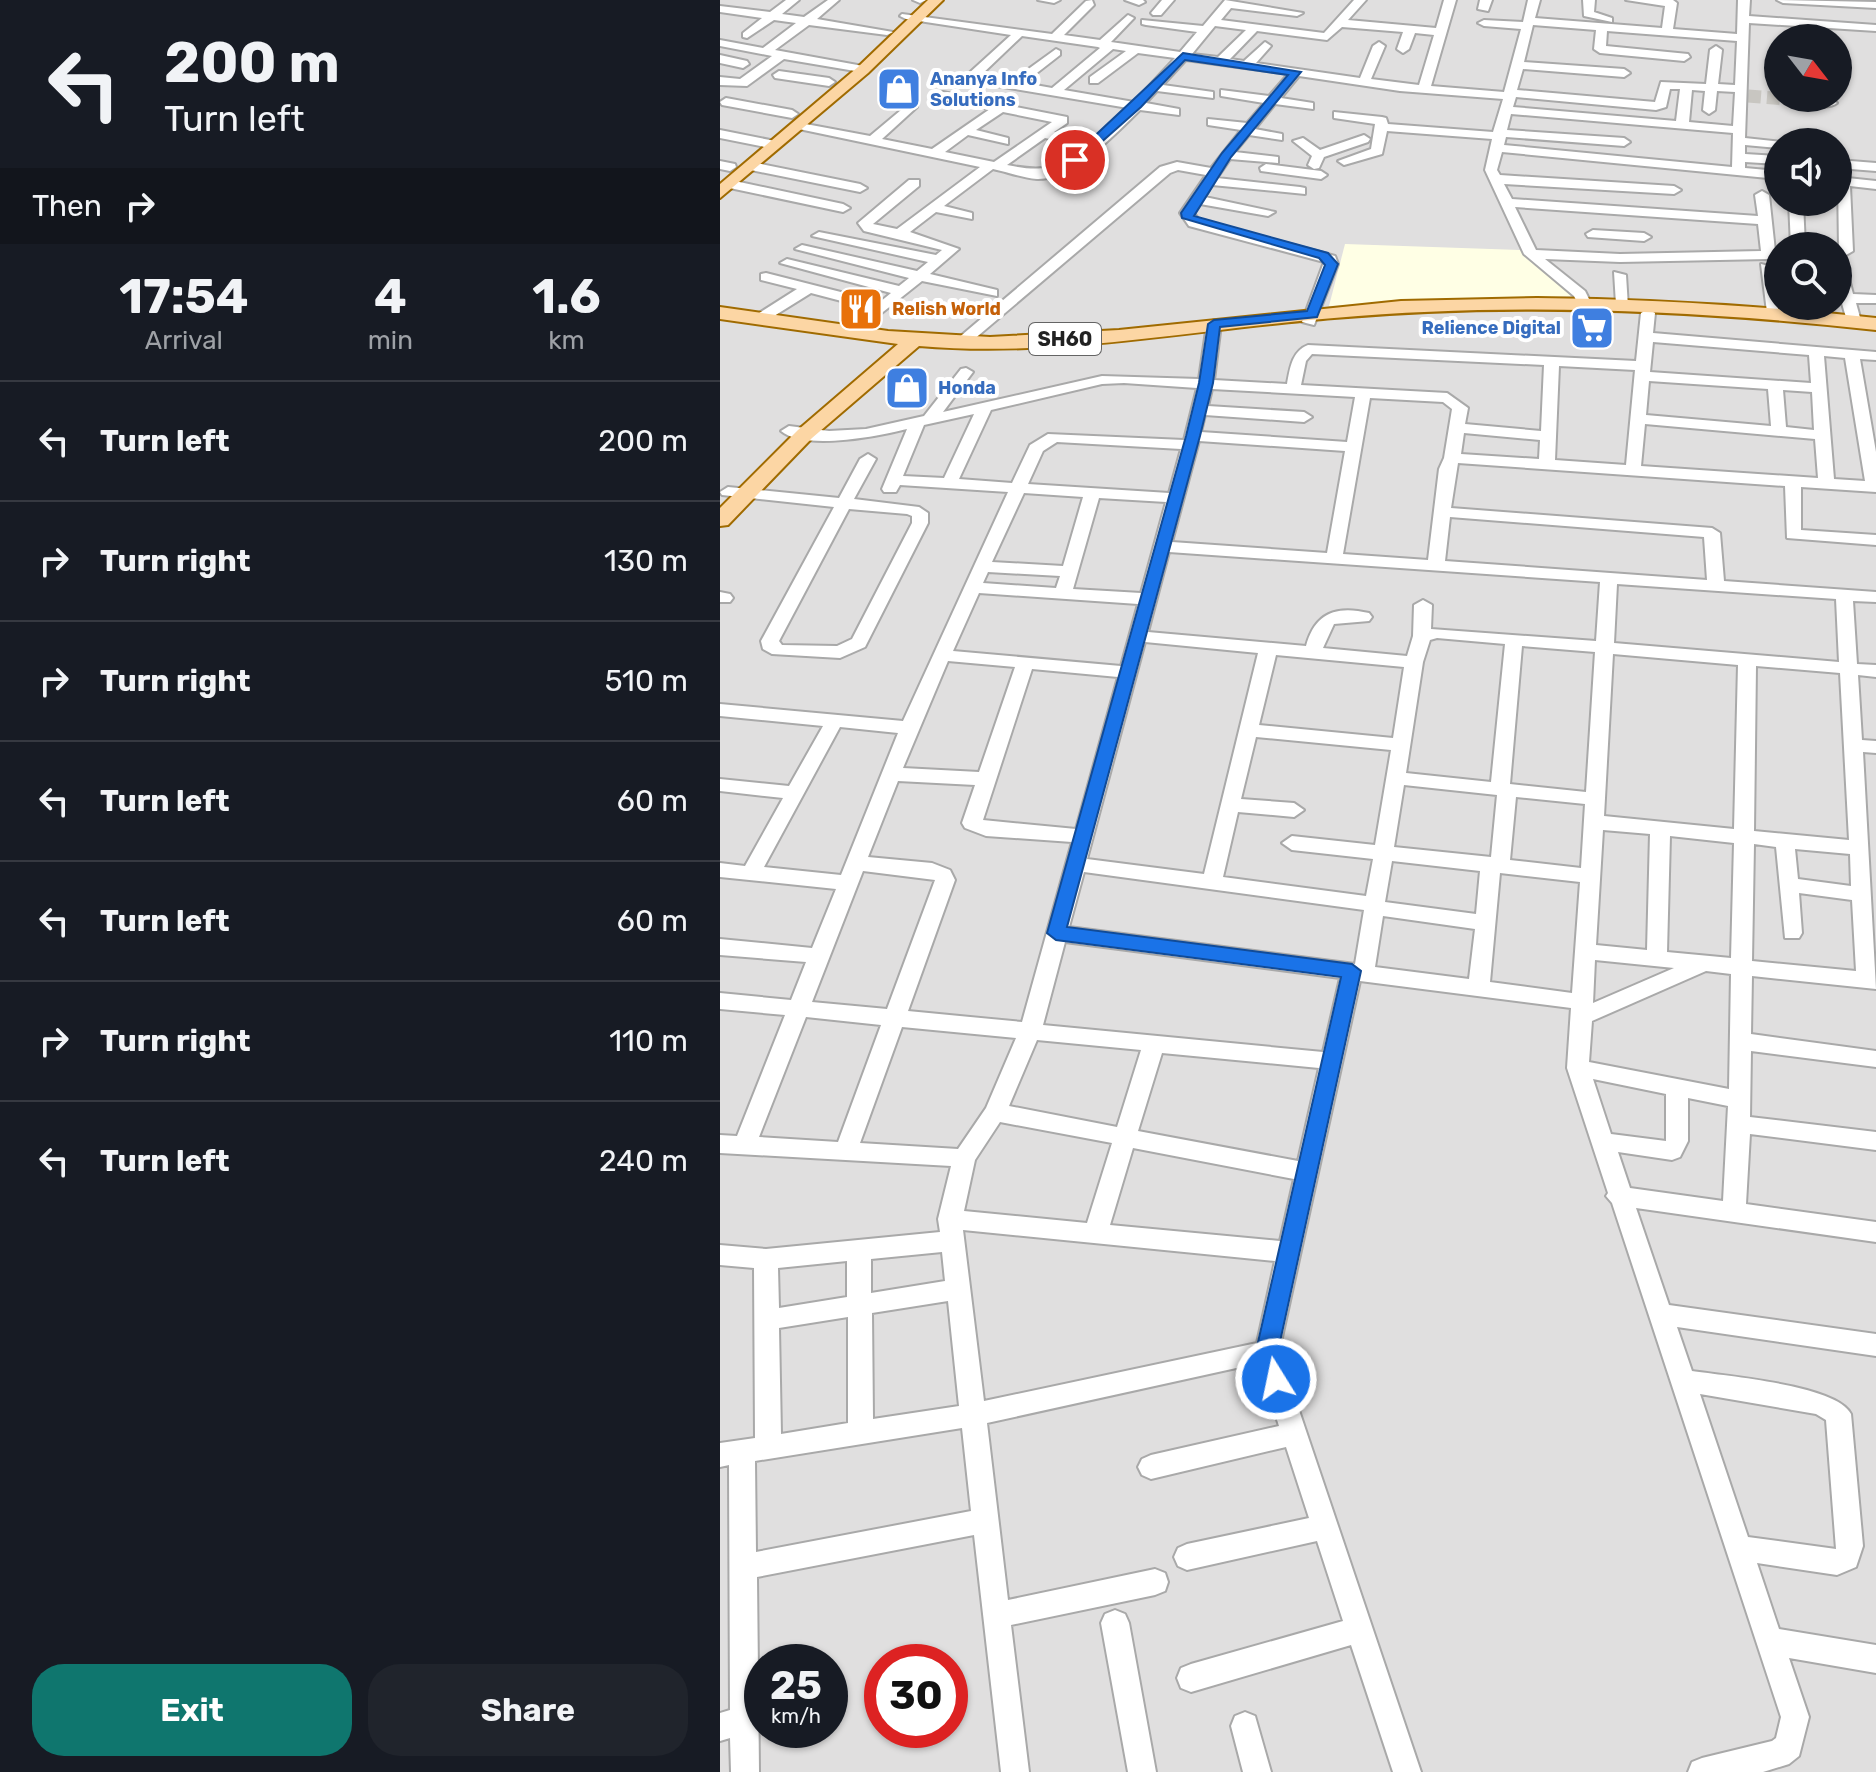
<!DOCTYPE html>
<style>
:root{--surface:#171b24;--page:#20242c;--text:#f1f3f6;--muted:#9ea1a6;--line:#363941;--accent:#0f766e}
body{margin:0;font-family:Rubik,sans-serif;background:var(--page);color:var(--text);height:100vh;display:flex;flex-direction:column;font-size:30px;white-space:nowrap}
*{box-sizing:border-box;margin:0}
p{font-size:26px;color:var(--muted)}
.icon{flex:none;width:44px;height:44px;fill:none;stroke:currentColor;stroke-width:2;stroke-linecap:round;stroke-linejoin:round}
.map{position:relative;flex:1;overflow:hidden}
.drawer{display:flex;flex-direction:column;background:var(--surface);width:720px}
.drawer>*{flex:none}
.hud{background:#171b24;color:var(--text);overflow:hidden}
.needle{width:52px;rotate:121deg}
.fabs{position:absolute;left:1044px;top:24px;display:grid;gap:16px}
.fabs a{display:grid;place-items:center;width:88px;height:88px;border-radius:50%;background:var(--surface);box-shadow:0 2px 6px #0004;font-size:40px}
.speed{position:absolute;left:24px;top:1644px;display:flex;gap:16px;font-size:40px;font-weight:700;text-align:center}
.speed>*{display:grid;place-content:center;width:104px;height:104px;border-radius:50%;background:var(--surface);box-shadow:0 2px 6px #0004;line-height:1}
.speed small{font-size:20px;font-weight:400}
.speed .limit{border:12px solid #d22;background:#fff;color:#111}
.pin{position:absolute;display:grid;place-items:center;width:68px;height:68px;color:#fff;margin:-34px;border:4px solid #fff;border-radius:50%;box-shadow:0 2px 8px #0007}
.me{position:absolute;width:88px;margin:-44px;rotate:350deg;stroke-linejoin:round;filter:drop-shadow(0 0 6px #0008)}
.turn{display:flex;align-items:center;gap:28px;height:168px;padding:0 32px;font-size:36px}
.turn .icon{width:104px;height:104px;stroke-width:2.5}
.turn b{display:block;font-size:56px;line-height:68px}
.then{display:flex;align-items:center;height:76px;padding:0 32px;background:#0003;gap:16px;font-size:30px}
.eta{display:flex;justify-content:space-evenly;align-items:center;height:136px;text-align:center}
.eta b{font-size:48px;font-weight:700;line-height:56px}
.action{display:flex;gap:16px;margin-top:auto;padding:16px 32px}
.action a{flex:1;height:92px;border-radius:32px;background:var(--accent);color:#fff;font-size:32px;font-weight:700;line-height:92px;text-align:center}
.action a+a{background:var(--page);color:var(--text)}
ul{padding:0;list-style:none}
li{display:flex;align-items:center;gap:24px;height:120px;padding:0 32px;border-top:2px solid var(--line)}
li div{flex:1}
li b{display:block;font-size:30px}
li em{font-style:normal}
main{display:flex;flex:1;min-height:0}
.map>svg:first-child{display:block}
.residential{fill:#e0dfdf;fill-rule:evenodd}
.education{fill:#ffffe5}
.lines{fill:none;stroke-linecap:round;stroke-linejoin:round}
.minor-tunnel{stroke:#c8c6c1;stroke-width:13;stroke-dasharray:13 6;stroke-linecap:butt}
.minor-casing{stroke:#a9a9a9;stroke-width:4}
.major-casing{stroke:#a06b00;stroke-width:4}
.minor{fill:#fff;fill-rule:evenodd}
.major{fill:#fcd6a4;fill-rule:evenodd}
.route{fill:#1a73e8;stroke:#114b97;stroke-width:2}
.labels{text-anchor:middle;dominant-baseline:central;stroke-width:8;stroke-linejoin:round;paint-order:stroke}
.far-shop-label{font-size:18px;font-weight:bold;fill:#366cbe;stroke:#fff;text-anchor:start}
.far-food-label{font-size:18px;font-weight:bold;fill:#c56008;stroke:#fff;text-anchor:start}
.shield{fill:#fff;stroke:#646464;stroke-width:2}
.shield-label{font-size:20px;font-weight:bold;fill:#222}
</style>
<main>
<section class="drawer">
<div class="hud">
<div class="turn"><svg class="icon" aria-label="left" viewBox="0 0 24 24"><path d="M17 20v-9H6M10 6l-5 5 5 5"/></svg><div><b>200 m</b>Turn left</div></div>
<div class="then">Then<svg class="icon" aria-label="right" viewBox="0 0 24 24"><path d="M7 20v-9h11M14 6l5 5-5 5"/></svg></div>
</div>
<div class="eta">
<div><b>17:54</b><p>Arrival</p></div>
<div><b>4</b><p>min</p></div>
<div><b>1.6</b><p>km</p></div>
</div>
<ul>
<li><svg class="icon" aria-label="left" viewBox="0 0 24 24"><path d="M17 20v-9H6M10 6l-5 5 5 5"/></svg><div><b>Turn left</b></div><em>200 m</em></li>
<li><svg class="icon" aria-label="right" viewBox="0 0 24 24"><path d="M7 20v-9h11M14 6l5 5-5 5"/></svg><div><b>Turn right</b></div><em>130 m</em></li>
<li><svg class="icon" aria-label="right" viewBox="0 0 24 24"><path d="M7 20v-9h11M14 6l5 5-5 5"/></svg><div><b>Turn right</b></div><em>510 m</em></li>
<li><svg class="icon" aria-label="left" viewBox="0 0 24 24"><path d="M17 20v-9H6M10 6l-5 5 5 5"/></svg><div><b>Turn left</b></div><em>60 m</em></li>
<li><svg class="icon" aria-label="left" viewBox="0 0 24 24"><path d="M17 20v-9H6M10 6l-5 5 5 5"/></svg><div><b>Turn left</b></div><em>60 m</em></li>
<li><svg class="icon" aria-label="right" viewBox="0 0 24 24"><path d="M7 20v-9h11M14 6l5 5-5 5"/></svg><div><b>Turn right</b></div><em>110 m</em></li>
<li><svg class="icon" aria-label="left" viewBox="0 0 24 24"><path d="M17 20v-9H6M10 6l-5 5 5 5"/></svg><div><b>Turn left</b></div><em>240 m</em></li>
</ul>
<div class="action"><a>Exit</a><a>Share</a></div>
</section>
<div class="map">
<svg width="1156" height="1772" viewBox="0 0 1156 1772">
<rect width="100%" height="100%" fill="#f2efe9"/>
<path class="residential" d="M0,0h1156v1772h-1156zM1058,38h60v60h-60zM1058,142h60v60h-60zM1058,246h60v60h-60zM42,1662h68v68h-68zM162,1662h68v68h-68z"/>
<path class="education" d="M625,244l175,6 55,46 -246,10z"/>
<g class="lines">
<path class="minor-tunnel" d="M1028,96l61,5"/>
<g class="minor-casing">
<path id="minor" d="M66,0h13l-17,14 22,3 24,-17h11l-22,19 76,13 -6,3 -78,-10 -34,25 88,16 6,4 -2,3 -83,-14 -37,27 -27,-1v-8l20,2 32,-23 -52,-10v-6l43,8 33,-25 -22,-3 -27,18 -4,-1v-4l19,-15 -42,-6v-6l50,6z
M193,0h13l-6,3z
M318,0h22l-6,3z
M372,0l2,5 -30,30 36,5 28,-25 6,3 -23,24 69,10 17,-20 -51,-7 -4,-1v-4l61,6 22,-26 78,13 -6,3 -66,-8 -10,12 103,13 30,-33h12l-18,20 88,8 8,-28h12l-25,86 73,6 17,-63 -37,-3 -6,-3 6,-3 39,2 5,-22h12l-5,18 127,10 3,-22 -39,-6h47l4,3 -4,26 64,5 1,-34h12l-1,16 127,9v6l-127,-8 -4,115 38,4h-5v6l-33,-3v9l33,2v8l-33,-2v6l33,3v8l-276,-27 -5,18 3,5 174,11 7,4 -7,4 -170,-10 8,15 246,17 -3,-21 7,-4 7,4 6,56 -6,8 -149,3 -75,-3 40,32 11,22 -2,3h-10l-10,-20 -50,-42 -39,-84 7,-31 -105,-8 -5,23 -38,11 -6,-4 33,-12 4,-25 -41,-6v-6l48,5 4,1 2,6 105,8 10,-33 -103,-8 -101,-15 -18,22 32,5v6l-38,-5 -20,25 27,5v6l-33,-5 -14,17 43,5v6l-48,-4 -13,19 83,9 5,1v6l-93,-9 -7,12 70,15 -7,4 -68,-12 -6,9 5,7 136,36 3,8 -24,61 -12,-3 22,-60 -135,-36 -9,-13 26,-38 -28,-5 -8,3 -204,173h-10v-6l204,-173 17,-5 34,6 30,-38 -33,-5v-6l39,4 17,-20 -43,-7v-6l48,6 19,-22 -102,-14 -23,25 50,7v6l-56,-7 -11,12 33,6v6l-39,-5c-24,23 -67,70 -103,69 -14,-1 -30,-7 -44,-10l-49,37 28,7v6l-36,-7 -26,20 49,17 -29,25 67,16v6l-75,-15 -68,54 -7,-4 25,-22 -61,-16 -45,28h-10v-6l41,-26 -36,-9v-6l5,-1 114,29 11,-9 -111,-30 7,-4 112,27 10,-8 -114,-29 7,-4 115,26 11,-9 -116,-26 7,-4 117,23 6,-5 -78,-19 -6,-8 51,-43h10v6l-46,38 24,5 83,-62 -181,-38 -4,-1v-6l75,14 43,-36 4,1v6l-35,32 50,10 58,-40 -51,-10v-6l4,-1 56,11 11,-2 1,5 56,11v6l-13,9 38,9 36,-33 -161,-27v-6l44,-40 -105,-16 -6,-3 2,-2 150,20 34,-33zM813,25l63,5 -2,19 6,4 84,8 6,-4 -2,-3 -82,-8 1,-15 130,10 -2,44 -17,-1 4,-34 -6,-4 -6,4 -4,34 -45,-2 -6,20 -138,-12 6,-21 101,8 6,-4 -6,-4 -100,-7zM495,26l31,4 -28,27 -26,-3zM622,27l61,5 -6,17 6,4 6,-4 6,-16 19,2 -15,50 -48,-6 14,-33 -6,-4 -6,4 -13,32 -104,-15 15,-17 -6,-4 -21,19 -14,-2 27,-28 70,9zM302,36l76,11 2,1 -48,40 -28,-5 36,-28v-4l-4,-2 -44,32 -32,-5zM393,49l13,2 -36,26v6h8l40,-30 37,5 -41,44 -70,-12zM950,89h10l-4,32 -163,-14 3,-10 140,13 10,-3zM972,90l13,1 -2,19 6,4 6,-4 2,-19 18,1 -2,34 -44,-4zM283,112l49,10 -58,40 -49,-10 23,-17 40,9v-6l-32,-8zM791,114l222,19 -1,34 -228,-22 2,-8 118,9 6,-4 -6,-4 -117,-8zM325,138l39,9c-28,23 -42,25 -77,18zM795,207l243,17 3,27 -141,3 -84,-4z
M405,0h18l2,2 -6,3z
M442,0h12l-13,15h-8l-2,-2z
M760,0h12l-4,11 -10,-2z
M863,0h12l-1,12 18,6v4l-28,-6z
M1057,0l99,2v6l-93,-5z
M0,55l27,6 2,3 -6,4 -23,-5z
M59,71l50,7 6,4 -6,4 -54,-8 -2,-3z
M6,98l66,12 6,4 -6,4 -70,-13 -2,-3z
M1086,98l25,1 6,4c-7,6 -27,4 -34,-2z
M0,130l55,11 6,4 -6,4 -55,-11z
M644,135l6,4 -2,3 -44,15 -5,11 -5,1 -6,-4 4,-9 -19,-15 10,-3 17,12z
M1118,160l38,3v8l-38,-3z
M0,161l15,3 1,3 -6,4 -10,-2z
M31,162l109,22 7,4 -7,4 -114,-23 -1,-3z
M546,164l55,7 6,4 -6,4 -60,-8 -1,-3z
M1118,177l38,4v8l-26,-3 3,65 -7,4 -7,-4z
M10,180l113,24 7,4 -7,4 -118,-25v-6z
M1069,202h14l2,44h-14z
M873,230l51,3 7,4 -7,4 -56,-4 -2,-3z
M1118,260l7,4 8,30 23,1v8h-20l5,18 -2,3 -12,-3 -9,-32z
M1041,264l12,3 6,48 -12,-3z
M894,272l12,3 2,32 -12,-3z
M928,309l7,4 -2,20 223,19v8l-16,-1 16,93v40l-75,-5v43l75,5v10l-89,-7 -2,-52 -327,-23 -7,45 261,20 8,5 4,48 152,11v10l-23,-1 4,63 19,1v12l-18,-2 4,65 14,1v12l-13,-1 13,237 -124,-13 -1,58 125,17v16l-125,-16 -1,66 126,15v18l-126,-16 -4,70 130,18v20l-240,-34 33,97 207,29v22l-199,-29 15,44c33,5 145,14 159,43l12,132 -7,21 -19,8 -80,-12 22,66 97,16v28l-87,-15 20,59 -10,39 -10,8 -26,8h-75l4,-10 10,-4 70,-17 4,-3 5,-21 -169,-514 -6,-7 2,-3 -41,-125 4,-60 -211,-27 -81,370 142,421h-28l-42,-127 -160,47 -10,-4 -4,-10 4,-10 10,-4 152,-43 -26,-80 -130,29 -9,-4 -4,-9 4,-9 9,-4 122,-26 -23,-71 -135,32 -9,-4 -4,-8 4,-8 9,-4 128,-29 -20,-63 -272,60 21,177 147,-31 10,4 3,9 -3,9 -10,4 -144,30 18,147h-28l-27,-237 -217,42 2,195h-28l-1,-34 -10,3v-28l10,-3 -1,-245 -9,2v-24l35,-5 -1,-170 -34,-3v-20l46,4 174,-17 -2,-13 13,-53 -231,-13v-18l17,1 48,-121 -65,-6v-16l71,7 15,-38 -86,-7v-16l92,9 24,-59 -116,-12v-14l25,3 38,-68 -63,-7v-12l69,7 34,-60 -103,-10v-12l183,17 105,-229 -108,-7 -4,7h-12l-2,-3 25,-60c-28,7 -102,22 -126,2l8,-5 40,5 37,-2 58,-13 37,-47 5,-1 7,4 -30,40 159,-36 97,3 8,-55 7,-4 7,4 -7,56 73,4c3,-16 5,-33 21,-39l328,16 5,-48zM933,342l156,13 2,28 -161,-11zM592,354l232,11 -3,66 -76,-7 3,-16 -21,-15 -146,-8 5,-24zM1104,356l21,2 20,123 -31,-2zM839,366l76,4 -9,95 -71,-5zM929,381l119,8 3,37 -125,-11zM404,383l73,5 -13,52 -136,-6 -18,11 -18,38 -53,-4 32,-69 111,-26zM492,389l143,8 -8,45 -146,-10 4,-17 99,7 8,-5 -8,-5 -96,-6zM1063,390l29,2 2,38 -28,-3zM650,398l73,4 9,7 -8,49 -5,11 -11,91 -85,-6zM254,414l-30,64 -41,-2 21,-51zM925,424l170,15 3,39 -177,-12zM744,433l76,7 -1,19 -78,-5zM479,441l146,10 -18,102 -155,-11zM337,442l124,7 -12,44 -141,-9 15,-33zM304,493l59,4 -20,69 -71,-4zM379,498l67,4 -25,91 -68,-4zM730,517l254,20 3,43 -262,-19zM449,552l431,30 -4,59 -165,-12 1,-24 -9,-5 -9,5 -1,31 -6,20 -84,-8 11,-24 35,-3 3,-4 -3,-4c-33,-8 -54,0 -63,33l-158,-14zM268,572l72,4 -4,12 -73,-5zM897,584l219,15 3,63 -225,-19zM259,593l159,11 -17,62 -168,-15zM717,638l68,6 -14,138 -85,-9 17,-111 7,-22zM425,642l113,11 -54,221 -117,-15zM802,646l73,6 -9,140 -76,-8zM893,654l125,11 -4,164 -130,-13zM556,655l128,12 -11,71 -134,-13zM228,661l67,6 -36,105 -76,-4zM1036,666l84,7 9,167 -95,-9zM312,669l86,8 -42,152 -93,-9zM120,727l58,6 -57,142 -77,-8zM536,737l135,13 -16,95 -83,-9 -10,7 10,7 81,9 -7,37 -143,-19 15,-65 56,5 10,-7 -10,-7 -53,-4zM178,781l77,4 -13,38 3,5 21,8 86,6 -50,180 -114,-11 47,-131 -5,-10 -18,-7 -64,-6zM684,785l93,10 -6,62 -97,-10zM796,797l69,7 -4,64 -71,-8zM883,830l47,4 -3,116 -51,-5zM950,836l64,7 -3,115 -64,-6zM1034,844l22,3 9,91h14l3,-5 -3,-40 53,7 4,71 -104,-10zM1075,849l55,5 1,32 -53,-7zM672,861l88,10 -4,43 -91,-12zM143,871l72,9 -48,129 -75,-7zM364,872l280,38 -9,54 -286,-37zM780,873l80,9 -8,111 -82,-11zM663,916l92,13 -6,50 -94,-12zM345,942l275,36 -17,74 -280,-27zM875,960l79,8 -81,35zM986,971l25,3 -2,115 -140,-27 3,-41zM86,1017l75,8 -43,117 -79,-5zM182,1027l114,11 -30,70 -28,41 -98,-6zM317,1040l104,10 -24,77 -108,-21zM442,1053l157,15 -21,93 -160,-30zM873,1079l73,15v47l-55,-7zM968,1098l40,8 -5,95 -93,-13 -12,-36 54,8 8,-3 8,-16zM280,1122l112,21 -25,80 -123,-12 11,-51zM413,1148l161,31 -14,62 -170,-16zM243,1230l312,31 -18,82 -273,58zM222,1252l3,29 -74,12v-34zM127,1261v36l-68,11 -1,-40zM228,1301l11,105 -86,13 -1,-106zM128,1317v106l-67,11 -2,-106zM980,1394l116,20 10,6 10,129 -88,-12zM242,1428l9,83 -215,41 -1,-91z
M148,454l8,5 -22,40 65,8 9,6v10l-63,124 -25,11 -68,-4 -9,-5 -2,-8 73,-134 -112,-12 -2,-3 8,-5 111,11 21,-39zM129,509l58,5 5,2v7l-60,116 -15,7 -55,-1 -3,-4z
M0,592l10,2 3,4 -3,4h-10z
M395,1610l10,4 4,9 27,149h-28l-27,-149 4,-9z
M525,1712l10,4 16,56h-28l-12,-46 4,-10z"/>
</g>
<g class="major-casing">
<path id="major" d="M208,0h15l-75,73 -148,125v-14l138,-117z
M817,298c113,1 226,8 339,20v12c-181,-20 -361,-28 -542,-12 -138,11 -276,40 -415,28l-107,92 -84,87 -8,1v-18l78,-78 100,-86 -178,-25v-12l168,24 102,6 129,-7 282,-29z"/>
</g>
<use href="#minor" class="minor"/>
<use href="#major" class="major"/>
</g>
<path class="route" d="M463,53l118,19 -70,85 -37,59 134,37 10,11 -21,53 -97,10 -7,56 -13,53 -133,491 285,37 9,7 -83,380 9,28 -3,7 -8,3 -8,-3 -12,-35 85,-374 -285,-37 -9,-7 139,-497 13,-53 9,-59 6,-4 93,-9 18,-46 -6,-7 -137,-40 -1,-5 41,-60 66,-78 -103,-15 -44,47 -62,55 -10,-2z"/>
<defs>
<g id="shop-square" transform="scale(2.3)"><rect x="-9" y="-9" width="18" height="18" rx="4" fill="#3f7fe0" stroke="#fff"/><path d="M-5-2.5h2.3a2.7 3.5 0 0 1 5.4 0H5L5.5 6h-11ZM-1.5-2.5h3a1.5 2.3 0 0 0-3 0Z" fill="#fff"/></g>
<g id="restaurant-square" transform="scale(2.3)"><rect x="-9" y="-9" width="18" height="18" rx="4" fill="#e8710a" stroke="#fff"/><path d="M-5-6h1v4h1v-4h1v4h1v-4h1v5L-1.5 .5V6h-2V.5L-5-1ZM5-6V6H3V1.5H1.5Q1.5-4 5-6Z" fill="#fff"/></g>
<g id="supermarket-square" transform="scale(2.3)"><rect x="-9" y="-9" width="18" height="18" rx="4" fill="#3f7fe0" stroke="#fff"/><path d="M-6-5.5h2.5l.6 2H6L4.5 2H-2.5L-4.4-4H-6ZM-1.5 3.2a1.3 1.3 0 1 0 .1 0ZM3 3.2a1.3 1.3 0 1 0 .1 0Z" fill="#fff"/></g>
</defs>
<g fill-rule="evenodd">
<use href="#shop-square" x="179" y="89"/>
<use href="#restaurant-square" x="141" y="309"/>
<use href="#supermarket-square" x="872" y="328"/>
<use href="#shop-square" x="187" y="388"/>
</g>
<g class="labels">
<g class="far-shop-label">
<text x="210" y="79">Ananya Info<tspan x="210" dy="21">Solutions</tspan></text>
<text x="841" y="328" text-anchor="end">Relience Digital</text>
<text x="218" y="388">Honda</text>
</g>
<g class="far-food-label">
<text x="172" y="309">Relish World</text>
</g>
<rect class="shield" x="309" y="323" width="72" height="32" rx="6"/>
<g class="shield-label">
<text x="345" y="339">SH60</text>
</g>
</g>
</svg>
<div class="fabs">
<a><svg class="needle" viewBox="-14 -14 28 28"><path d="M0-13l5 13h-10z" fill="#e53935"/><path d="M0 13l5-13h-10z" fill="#9ea1a6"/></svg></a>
<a><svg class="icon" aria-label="sound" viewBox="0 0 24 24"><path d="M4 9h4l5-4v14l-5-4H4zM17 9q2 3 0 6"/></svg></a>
<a><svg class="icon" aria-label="search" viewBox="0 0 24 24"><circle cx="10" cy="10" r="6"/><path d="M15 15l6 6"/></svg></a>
</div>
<div class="speed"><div>25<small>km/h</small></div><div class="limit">30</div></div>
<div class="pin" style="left:355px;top:160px;background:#d93025"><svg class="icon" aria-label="arrive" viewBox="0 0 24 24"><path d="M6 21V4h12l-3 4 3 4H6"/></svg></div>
<svg class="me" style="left:556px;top:1379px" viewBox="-20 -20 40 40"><circle r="17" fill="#1a73e8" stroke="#fff" stroke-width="3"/><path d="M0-11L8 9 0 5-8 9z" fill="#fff"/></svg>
</div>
</main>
